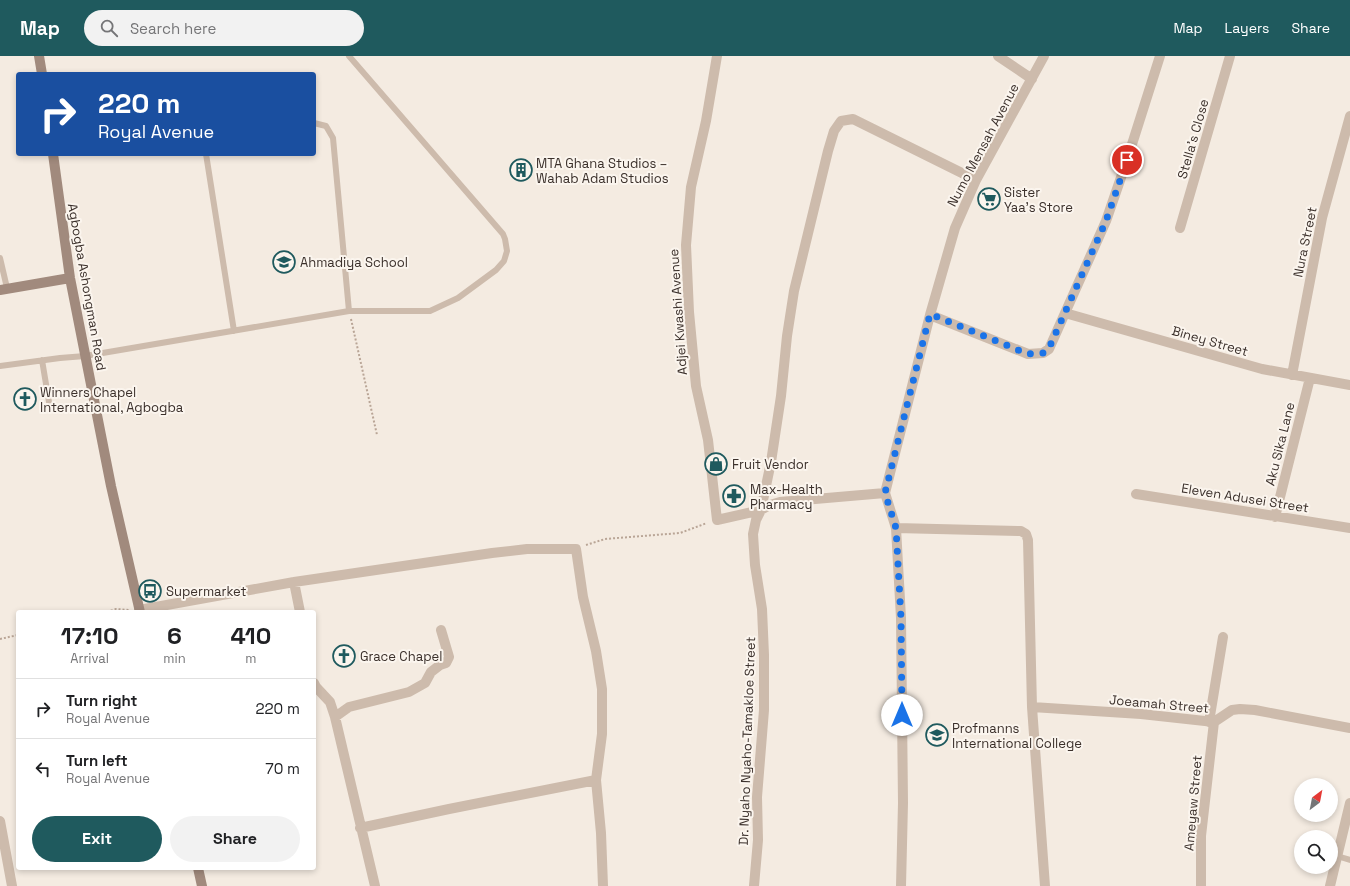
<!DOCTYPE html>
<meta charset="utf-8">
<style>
:root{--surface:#fff;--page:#f2f2f2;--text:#202124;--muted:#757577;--line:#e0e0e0;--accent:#1f5a5e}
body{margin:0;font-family:"Space Grotesk",sans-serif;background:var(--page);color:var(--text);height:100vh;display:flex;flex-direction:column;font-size:15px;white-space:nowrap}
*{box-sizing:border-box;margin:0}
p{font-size:13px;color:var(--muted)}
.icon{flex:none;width:22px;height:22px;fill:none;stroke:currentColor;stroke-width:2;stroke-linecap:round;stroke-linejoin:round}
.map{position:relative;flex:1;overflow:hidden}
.sheet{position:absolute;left:16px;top:554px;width:300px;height:260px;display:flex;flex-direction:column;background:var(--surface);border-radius:4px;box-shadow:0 2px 6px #0003}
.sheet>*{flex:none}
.hud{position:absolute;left:16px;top:16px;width:300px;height:84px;border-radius:4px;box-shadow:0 2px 6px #0003;background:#1a4fa0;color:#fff;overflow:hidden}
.needle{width:26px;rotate:32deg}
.buttons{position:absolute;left:1294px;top:722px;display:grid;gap:8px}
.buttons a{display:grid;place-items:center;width:44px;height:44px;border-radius:50%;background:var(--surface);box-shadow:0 2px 6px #0003;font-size:20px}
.pin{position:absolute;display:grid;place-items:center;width:34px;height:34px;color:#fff;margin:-17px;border:2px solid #fff;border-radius:50%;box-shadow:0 1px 4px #0007}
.me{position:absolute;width:44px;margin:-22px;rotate:0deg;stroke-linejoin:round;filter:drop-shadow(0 0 3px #0008)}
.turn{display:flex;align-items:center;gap:14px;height:84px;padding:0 16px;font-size:18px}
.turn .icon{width:52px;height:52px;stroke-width:2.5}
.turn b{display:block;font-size:28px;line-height:34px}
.eta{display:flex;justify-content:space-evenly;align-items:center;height:68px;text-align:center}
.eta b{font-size:24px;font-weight:700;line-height:28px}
.button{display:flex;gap:8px;margin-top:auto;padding:8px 16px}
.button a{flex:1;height:46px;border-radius:24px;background:var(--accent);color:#fff;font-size:16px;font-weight:700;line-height:46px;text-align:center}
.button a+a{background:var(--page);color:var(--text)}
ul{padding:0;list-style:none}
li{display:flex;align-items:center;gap:12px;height:60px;padding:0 16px;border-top:1px solid var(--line)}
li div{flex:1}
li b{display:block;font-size:15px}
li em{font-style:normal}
header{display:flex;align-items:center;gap:24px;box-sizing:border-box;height:56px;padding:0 20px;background:var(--accent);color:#fff}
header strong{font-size:19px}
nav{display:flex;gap:22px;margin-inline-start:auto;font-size:14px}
.search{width:280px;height:36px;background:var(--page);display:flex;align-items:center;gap:10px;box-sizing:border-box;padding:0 14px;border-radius:22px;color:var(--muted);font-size:15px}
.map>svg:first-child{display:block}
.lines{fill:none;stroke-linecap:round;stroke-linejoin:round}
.path{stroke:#b9a596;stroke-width:2;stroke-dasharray:2 2;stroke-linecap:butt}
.lane{stroke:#cdbbac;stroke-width:6}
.street{stroke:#cdbbac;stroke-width:10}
.secondary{stroke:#a18a7d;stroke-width:10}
.route{stroke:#1a73e8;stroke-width:7;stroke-dasharray:0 12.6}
.labels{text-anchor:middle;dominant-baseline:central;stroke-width:4;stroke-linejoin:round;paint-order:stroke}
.street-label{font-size:13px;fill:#3b302b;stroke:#fbf5ee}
.poi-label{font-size:13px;fill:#3b302b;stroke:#fbf5ee;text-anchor:start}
</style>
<header>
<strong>Map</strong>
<div class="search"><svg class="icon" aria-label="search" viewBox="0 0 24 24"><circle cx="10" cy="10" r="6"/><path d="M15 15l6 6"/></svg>Search here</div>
<nav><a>Map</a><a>Layers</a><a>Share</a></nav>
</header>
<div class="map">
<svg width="1350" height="830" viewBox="0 0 1350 830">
<rect width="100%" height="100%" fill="#f4ebe1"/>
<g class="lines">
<path class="path" d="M351,263l26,116
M586,489l19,-6 75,-6 27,-10
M107,556l9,-3 13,1
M0,583l18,-4"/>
<path class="lane" d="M314,67l12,3 7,12 16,173
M206,98l28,177
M0,202l7,30
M42,304l7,42
M0,310l60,-8 25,-2 264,-45h81l28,-13 38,-28 8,-9 3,-10 -2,-12 -2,-5 -154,-178
M1337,800l13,4"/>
<path class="street" d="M717,0l-11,65 -15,66 -5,58 3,67 7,74 12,54 9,80 44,-10
M998,0l34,23
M1180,172l50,-172
M1065,257l197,56 88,16
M930,259l98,39 15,-1 6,-4 57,-128 21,-61 33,-104
M1292,319l30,-157 28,-102
M1136,438l214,34
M761,454l10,-48 10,-66 6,-60 7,-45 34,-140 6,-20 7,-10 12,-2 123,61
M1275,461l35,-139
M896,472l125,3 5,3 2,6 4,167 13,179
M294,526l6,30
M139,554l155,-28 198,-29 35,-4h49l7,48 13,54 6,38v45l-6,46 5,53 2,53
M314,627l2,4 14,15 5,15 40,169
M1032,651l109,7 73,8 18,-12 8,-1 15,1 95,18
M335,661l14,-10 60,-15 16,-9 6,-11 9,-7 6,-2 3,-6 -8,-27
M1209,666l14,-85
M0,765l12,65
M360,772l89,-19 147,-29
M754,830l4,-46 -1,-43 7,-87v-55l-2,-46 -7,-44 -2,-31 3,-14 5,-10 9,-5 10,-3 105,-9
M901,830l2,-83 -2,-185 -5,-90 -11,-35 45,-178 25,-87 21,-48 68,-124
M1201,830v-50l13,-114
M1330,830l20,-83"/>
<path class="secondary" d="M39,0l3,18
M53,98l17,124 41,208 29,126
M0,234l70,-12
M198,812l4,18"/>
</g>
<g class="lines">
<path class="route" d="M902,659l-1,-97 -5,-90 -11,-35 45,-179 98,40 15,-1 6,-5 57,-127 21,-61"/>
</g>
<defs>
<g id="building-ring" transform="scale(1.15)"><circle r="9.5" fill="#fbf5ee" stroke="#1f5a5e" stroke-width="1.5"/><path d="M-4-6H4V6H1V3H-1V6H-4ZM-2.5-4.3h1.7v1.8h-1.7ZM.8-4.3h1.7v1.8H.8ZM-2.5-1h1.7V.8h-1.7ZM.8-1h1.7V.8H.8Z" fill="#1f5a5e"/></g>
<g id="supermarket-ring" transform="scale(1.15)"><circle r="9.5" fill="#fbf5ee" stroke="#1f5a5e" stroke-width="1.5"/><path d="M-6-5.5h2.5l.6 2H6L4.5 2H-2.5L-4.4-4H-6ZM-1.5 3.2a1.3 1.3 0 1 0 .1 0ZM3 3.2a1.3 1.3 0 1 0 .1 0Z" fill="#1f5a5e"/></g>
<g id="school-ring" transform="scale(1.15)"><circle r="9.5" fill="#fbf5ee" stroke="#1f5a5e" stroke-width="1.5"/><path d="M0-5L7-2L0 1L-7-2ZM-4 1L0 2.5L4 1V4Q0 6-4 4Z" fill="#1f5a5e"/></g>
<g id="church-ring" transform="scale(1.15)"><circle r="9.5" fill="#fbf5ee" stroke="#1f5a5e" stroke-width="1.5"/><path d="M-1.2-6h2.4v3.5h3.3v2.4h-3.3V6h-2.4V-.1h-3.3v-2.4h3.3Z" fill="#1f5a5e"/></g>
<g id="shop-ring" transform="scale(1.15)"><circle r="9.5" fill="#fbf5ee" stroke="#1f5a5e" stroke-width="1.5"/><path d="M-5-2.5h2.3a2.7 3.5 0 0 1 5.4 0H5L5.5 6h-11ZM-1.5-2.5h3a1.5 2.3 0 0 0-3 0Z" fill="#1f5a5e"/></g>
<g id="pharmacy-ring" transform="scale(1.15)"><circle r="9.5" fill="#fbf5ee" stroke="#1f5a5e" stroke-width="1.5"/><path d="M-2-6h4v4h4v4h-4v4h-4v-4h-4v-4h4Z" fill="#1f5a5e"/></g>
<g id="bus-ring" transform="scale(1.15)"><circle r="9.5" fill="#fbf5ee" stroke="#1f5a5e" stroke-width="1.5"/><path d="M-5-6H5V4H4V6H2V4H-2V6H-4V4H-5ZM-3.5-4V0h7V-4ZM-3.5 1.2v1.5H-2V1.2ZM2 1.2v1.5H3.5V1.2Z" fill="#1f5a5e"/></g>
</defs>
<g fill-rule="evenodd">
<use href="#building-ring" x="521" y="114"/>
<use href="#supermarket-ring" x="989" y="143"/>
<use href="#school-ring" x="284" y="206"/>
<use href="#church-ring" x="25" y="343"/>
<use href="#shop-ring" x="716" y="408"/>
<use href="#pharmacy-ring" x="734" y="440"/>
<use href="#bus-ring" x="150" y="535"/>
<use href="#church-ring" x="344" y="600"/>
<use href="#school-ring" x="937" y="679"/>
</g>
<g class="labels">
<g class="street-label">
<text transform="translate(1193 83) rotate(-74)">Stella's Close</text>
<text transform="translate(983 89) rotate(-62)">Numo Mensah Avenue</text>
<text transform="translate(1305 186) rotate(-78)">Nura Street</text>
<text transform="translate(87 231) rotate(80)">Agbogba Ashongman Road</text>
<text transform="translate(678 256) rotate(-94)">Adjei Kwashi Avenue</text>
<text transform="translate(1210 285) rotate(16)">Biney Street</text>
<text transform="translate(1280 388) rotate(-76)">Aku Sika Lane</text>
<text transform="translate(1245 442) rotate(9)">Eleven Adusei Street</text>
<text transform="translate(1159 648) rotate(5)">Joeamah Street</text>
<text transform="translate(747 685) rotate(-88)">Dr. Nyaho Nyaho-Tamakloe Street</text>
<text transform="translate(1193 747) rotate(-85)">Ameyaw Street</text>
</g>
<g class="poi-label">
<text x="536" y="107">MTA Ghana Studios –<tspan x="536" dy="15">Wahab Adam Studios</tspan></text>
<text x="1004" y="136">Sister<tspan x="1004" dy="15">Yaa's Store</tspan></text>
<text x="300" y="206">Ahmadiya School</text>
<text x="40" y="336">Winners Chapel<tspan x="40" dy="15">International, Agbogba</tspan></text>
<text x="732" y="408">Fruit Vendor</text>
<text x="750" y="433">Max-Health<tspan x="750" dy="15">Pharmacy</tspan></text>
<text x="166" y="535">Supermarket</text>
<text x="360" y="600">Grace Chapel</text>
<text x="952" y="672">Profmanns<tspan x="952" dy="15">International College</tspan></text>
</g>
</g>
</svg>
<div class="buttons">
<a><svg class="needle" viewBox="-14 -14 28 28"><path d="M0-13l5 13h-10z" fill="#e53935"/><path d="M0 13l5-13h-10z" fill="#757577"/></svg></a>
<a><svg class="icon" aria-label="search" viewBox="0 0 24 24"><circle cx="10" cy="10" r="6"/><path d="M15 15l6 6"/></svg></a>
</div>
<div class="pin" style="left:1127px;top:104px;background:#d93025"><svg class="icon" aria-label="arrive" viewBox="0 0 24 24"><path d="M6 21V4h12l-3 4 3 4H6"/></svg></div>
<svg class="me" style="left:902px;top:659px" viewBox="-20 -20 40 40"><circle r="19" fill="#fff"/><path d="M0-13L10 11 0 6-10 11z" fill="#1a73e8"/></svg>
<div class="hud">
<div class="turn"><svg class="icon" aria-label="right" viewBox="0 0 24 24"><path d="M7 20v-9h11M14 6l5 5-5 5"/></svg><div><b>220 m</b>Royal Avenue</div></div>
</div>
<section class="sheet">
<div class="eta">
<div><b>17:10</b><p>Arrival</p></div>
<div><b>6</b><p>min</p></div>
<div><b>410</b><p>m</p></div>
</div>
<ul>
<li><svg class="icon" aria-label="right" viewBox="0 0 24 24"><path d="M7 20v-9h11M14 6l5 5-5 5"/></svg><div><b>Turn right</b><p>Royal Avenue</p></div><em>220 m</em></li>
<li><svg class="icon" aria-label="left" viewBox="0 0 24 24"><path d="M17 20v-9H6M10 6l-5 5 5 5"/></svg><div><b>Turn left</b><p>Royal Avenue</p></div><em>70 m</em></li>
</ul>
<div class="button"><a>Exit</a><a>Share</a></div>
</section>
</div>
